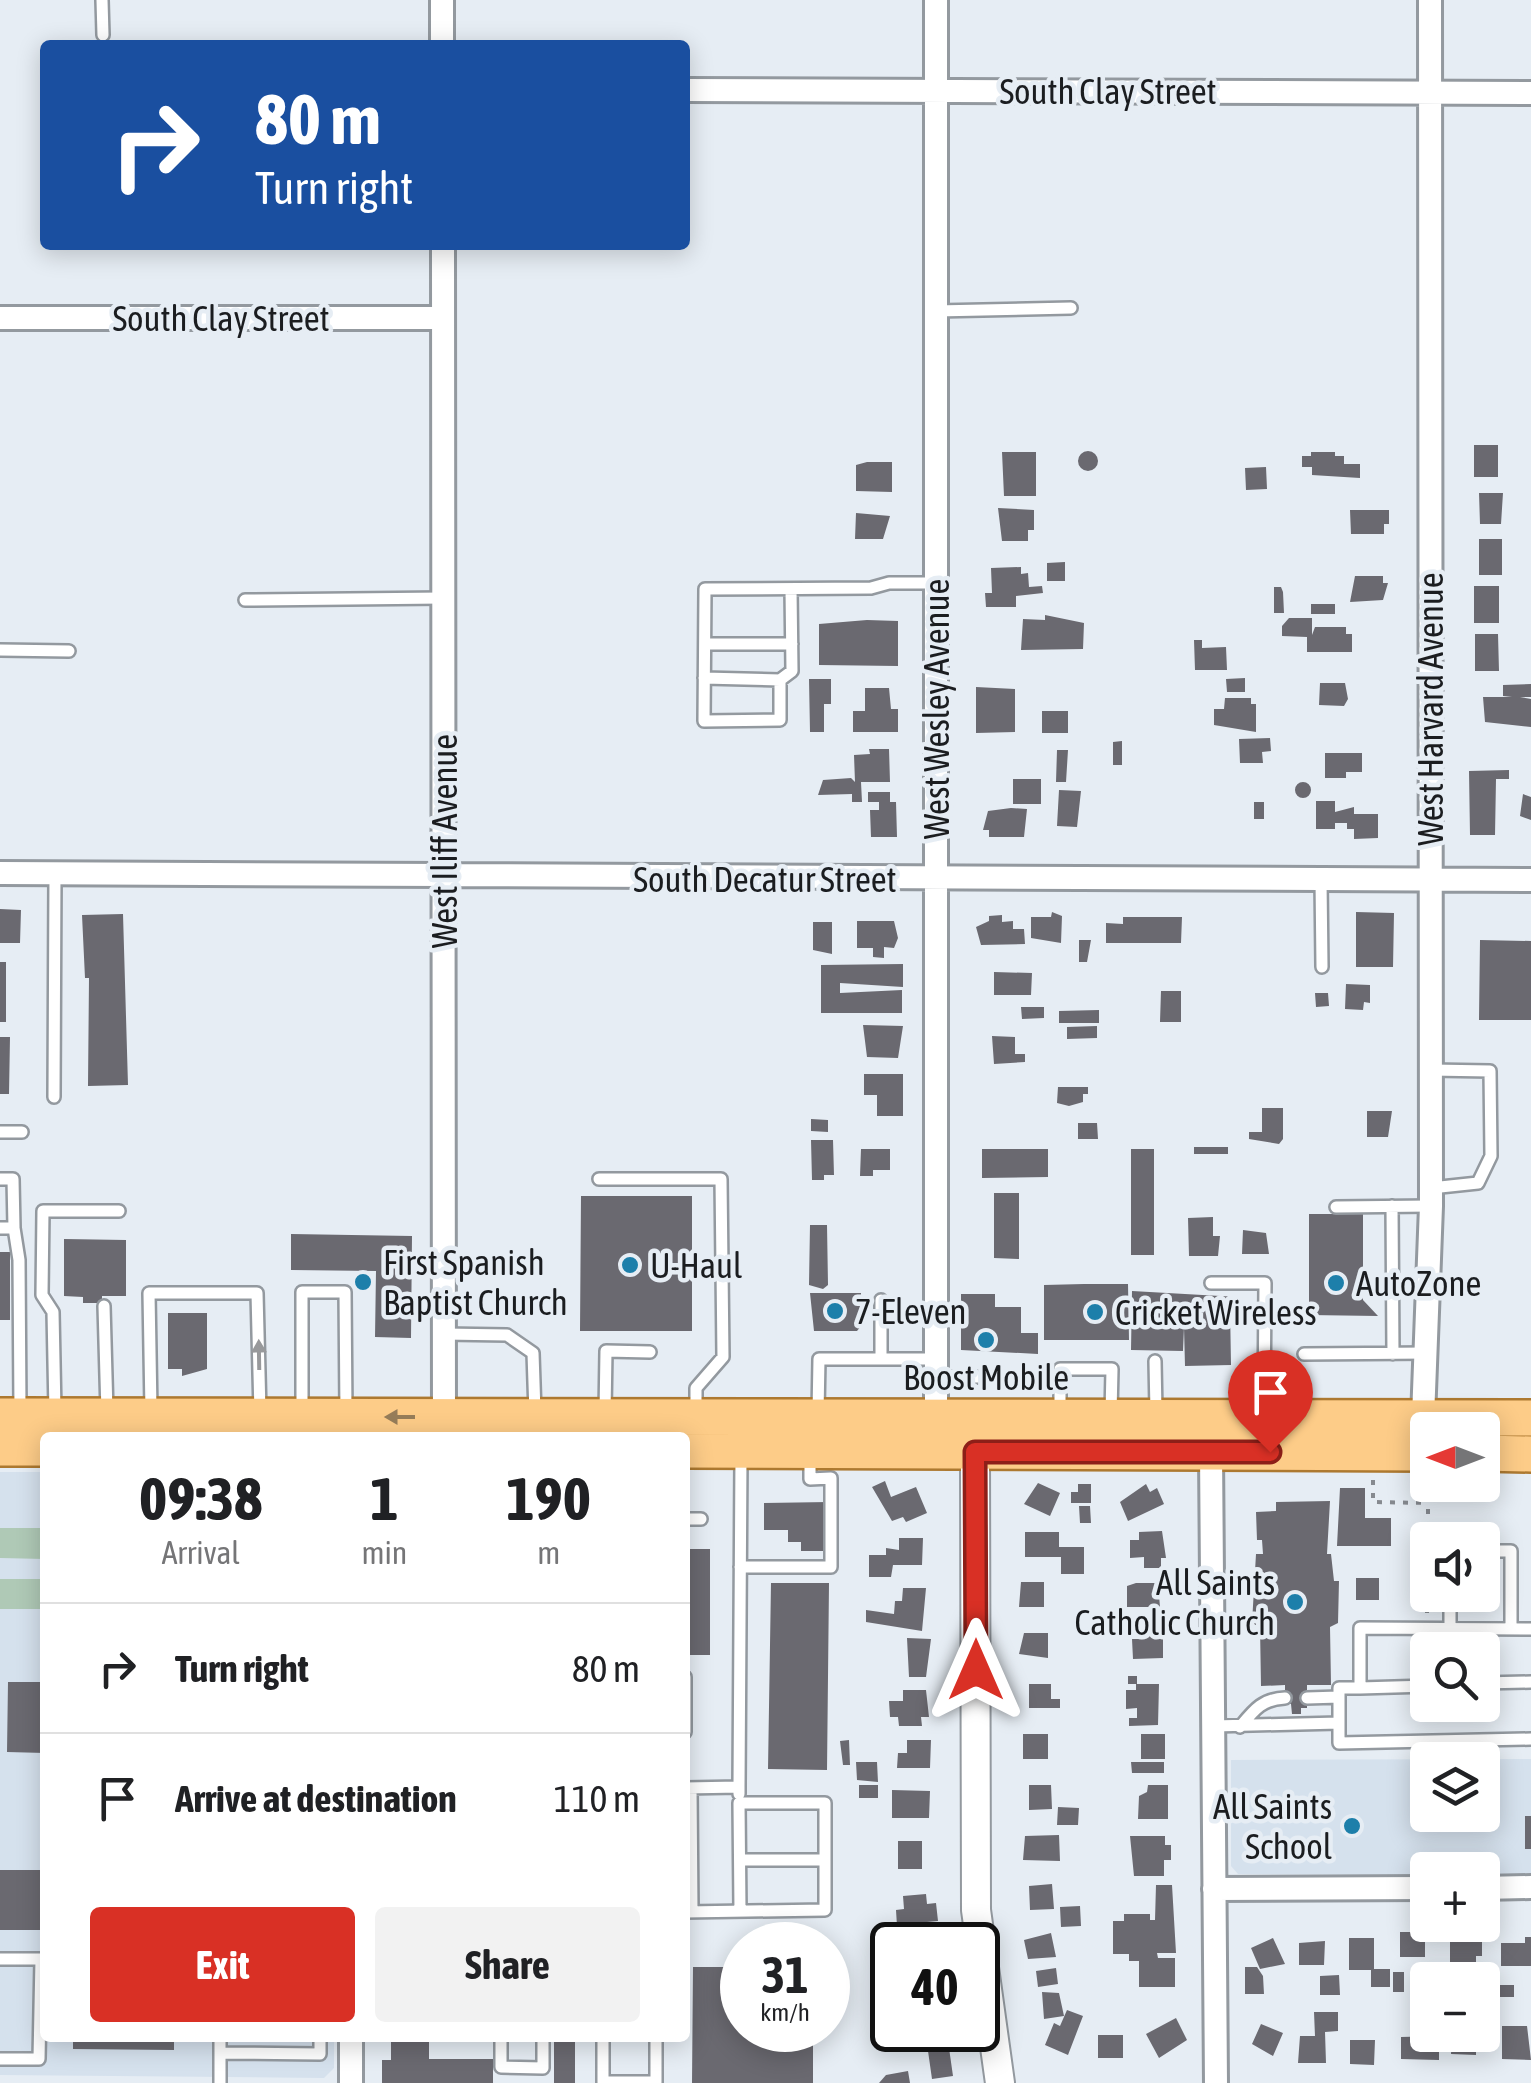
<!DOCTYPE html>
<meta charset="utf-8">
<style>
:root{--surface:#fff;--page:#f2f2f2;--text:#202124;--muted:#757577;--line:#e0e0e0;--accent:#d93025}
body{margin:0;font-family:"Asap Condensed",sans-serif;background:var(--page);color:var(--text);height:100vh;display:flex;flex-direction:column;font-size:38px;white-space:nowrap}
*{box-sizing:border-box;margin:0}
p{font-size:32px;color:var(--muted)}
.icon{flex:none;width:55px;height:55px;fill:none;stroke:currentColor;stroke-width:2;stroke-linecap:round;stroke-linejoin:round}
.map{position:relative;flex:1;overflow:hidden}
.panel{position:absolute;left:40px;top:1432px;width:650px;height:610px;display:flex;flex-direction:column;background:var(--surface);border-radius:10px;box-shadow:0 5px 25px #0003}
.panel>*{flex:none}
.hud{position:absolute;left:40px;top:40px;width:650px;height:210px;border-radius:10px;box-shadow:0 5px 25px #0003;background:#1a4fa0;color:#fff;overflow:hidden}
.needle{width:65px;rotate:270deg}
.buttons{position:absolute;left:1410px;top:1412px;display:grid;gap:20px}
.buttons a{display:grid;place-items:center;width:90px;height:90px;border-radius:10px;background:var(--surface);box-shadow:0 5px 25px #0003;font-size:50px}
.speed{position:absolute;left:720px;top:1922px;display:flex;gap:20px;font-size:50px;font-weight:700;text-align:center}
.speed>*{display:grid;place-content:center;width:130px;height:130px;border-radius:50%;background:var(--surface);box-shadow:0 5px 25px #0003;line-height:1}
.speed small{font-size:25px;font-weight:400}
.speed .limit{border:5px solid #111;border-radius:15px;background:#fff;color:#111}
.pin{position:absolute;display:grid;place-items:center;width:85px;height:85px;color:#fff;margin:-102px -42px;border-radius:50% 50% 50% 0;rotate:-45deg;box-shadow:0 0 10px #0007}
.pin .icon{rotate:45deg}
.me{position:absolute;width:110px;margin:-55px;rotate:0deg;stroke-linejoin:round;filter:drop-shadow(0 0 8px #0008)}
.turn{display:flex;align-items:center;gap:35px;height:210px;padding:0 50px;font-size:45px}
.turn .icon{width:130px;height:130px;stroke-width:2.5}
.turn b{display:block;font-size:70px;line-height:85px}
.eta{display:flex;justify-content:space-evenly;align-items:center;height:170px;text-align:center}
.eta b{font-size:60px;font-weight:700;line-height:70px}
.button{display:flex;gap:20px;margin-top:auto;padding:20px 50px}
.button a{flex:1;height:115px;border-radius:10px;background:var(--accent);color:#fff;font-size:40px;font-weight:700;line-height:115px;text-align:center}
.button a+a{background:var(--page);color:var(--text)}
ul{padding:0;list-style:none}
li{display:flex;align-items:center;gap:30px;height:130px;padding:0 50px;border-top:2px solid var(--line)}
li div{flex:1}
li b{display:block;font-size:38px}
li em{font-style:normal}
.map>svg:first-child{display:block}
.built{fill:#d5e1ed;fill-rule:evenodd}
.green{fill:#afc9b6}
.building{fill:#6a6970}
.lines{fill:none;stroke-linecap:round;stroke-linejoin:round}
.service-casing{stroke:#93999f;stroke-width:16}
.minor-casing{stroke:#93999f;stroke-width:28}
.tertiary-casing{stroke:#93999f;stroke-width:32}
.primary-casing{stroke:#ad7930;stroke-width:40}
.path{stroke:#868a90;stroke-width:4;stroke-dasharray:5 8;stroke-linecap:butt}
.service{stroke:#fff;stroke-width:11}
.minor{stroke:#fff;stroke-width:22}
.tertiary{stroke:#fff;stroke-width:28}
.primary{stroke:#fdcc88;stroke-width:35}
.oneway{fill:#98999b}
.oneway2{fill:#977d59}
.route-casing{stroke:#8d1f18;stroke-width:25}
.route{stroke:#d93025;stroke-width:18}
.poi-dot{fill:#1d7faa;stroke:#e6edf4;stroke-width:4}
.labels{text-anchor:middle;dominant-baseline:central;stroke-width:9;stroke-linejoin:round;paint-order:stroke}
.street-label{font-size:35px;fill:#1b1d20;stroke:#e6edf4}
.poi-label{font-size:35px;fill:#1b1d20;stroke:#e6edf4;text-anchor:start}
</style>
<div class="map">
<svg width="1531" height="2083" viewBox="0 0 1531 2083">
<rect width="100%" height="100%" fill="#e6edf4"/>
<path class="built" d="M0,1472h45v566h289v30l-10,10 -324,-3z
M1531,1759v117l-48,-1 -1,-5h-54l-1,5 -189,-1 -7,-8v-106zM1428,1760h54v55h-54z"/>
<path class="green" d="M0,1528h45v31l-45,-1z
M0,1579h45v30h-45z"/>
<path class="building" d="M1474,445h24v32h-24z
M1078 461a10 10 0 1 1 20 0a10 10 0 1 1-20 0Z
M1002,452h34v44h-32z
M1311,452h24v4h9v8h16v14l-48,-3v-8h-10v-11h9z
M867,462h25v30l-36,-1v-26z
M1266,467l1,22 -21,1 -1,-22z
M1479,493h24l-2,31h-21z
M998,508l36,2v20h-6v11h-26z
M1350,510h39v14h-5v10h-33z
M856,513l34,3 -7,23h-28z
M1479,539h23v36h-23z
M1065,562v19h-18v-18z
M1021,567v7l7,-1 1,14 13,-1 1,7 -27,3v11h-30l-1,-14h7l-1,-25z
M1355,576h28v7h5l-5,17 -33,2z
M1474,586h25v37h-25z
M1274,587h7l2,5 1,21h-10z
M1311,604h24v10h-24z
M1045,615l39,8 -1,26 -62,1 2,-31 22,1z
M1289,618h23v17l3,-8h31v7h6v18h-45v-15l-25,-1v-10z
M867,620l31,1v45l-79,-1v-41z
M1475,634h23l1,37h-24z
M1194,640h8v8l24,-1 1,23h-32z
M1245,678v14h-18l-1,-13z
M809,679h22v25h-7v28h-14z
M1320,683h25l3,16 -4,7 -25,-1z
M1531,684v13h-11l11,2v28l-46,-5 -2,-25h29l-9,-1v-11z
M976,687l39,2v43l-39,1z
M865,688h24l2,21h7v23h-45v-21h12z
M1225,698h26v6h5v28l-42,-7v-16h10z
M1042,711h26v22h-26z
M1270,738l1,13 -9,1 1,11h-23l-1,-24z
M1122,741v24h-9v-23z
M869,749h20l1,33h-29l1,20h-10v-8l-34,1 5,-15 28,-2 4,4 -1,-27 16,-1z
M1057,750h11l-2,32h-10z
M1325,753h37v19h-16v6h-21z
M1509,770v9h-13l-1,56h-25l-1,-64z
M1013,779h28v25h-28z
M1295 790a8 8 0 1 1 16 0a8 8 0 1 1-16 0Z
M1059,790l22,1 -4,36 -20,-1z
M868,792h22v10h6l1,35h-26l-1,-27h9v-8h-11z
M1523,794l8,3v23l-11,-4z
M1316,801h19v11l19,-5v7h24v24l-24,1v-10h-7v-6h-12v6h-19z
M1254,802h10v17h-10z
M1011,808l16,1 -3,28h-35v-7h-6l5,-19z
M0,909l21,1 -1,33h-20z
M1052,912l10,4 -1,27 -30,-5v-21h20z
M1356,912l38,1 -1,54h-37z
M123,914l5,171 -40,1 1,-108h-4l-3,-63z
M1002,915v7l11,-1v8h11l1,15 -44,1 -5,-18 13,-6v-5z
M1123,917h59l-1,26h-75v-20l17,1z
M857,921h37l4,17 -4,10 -10,-1v11l-11,-1v-9h-16z
M813,922h19v32l-19,-4z
M1079,940h12l-4,22h-8z
M1480,940l51,1v79h-52z
M0,962h6v60h-6z
M903,964v23l-63,-4v10l62,-3v23h-81v-48z
M994,972l38,1 -1,22h-37z
M1346,984l24,1v18l-6,-1 -1,8 -18,-1z
M1161,991h20v31h-21z
M1315,993h13l1,13 -13,1z
M1021,1007h23v11l-22,1z
M1099,1010v13h-40v-12z
M863,1025l40,1 -5,32 -31,-1z
M1097,1026v12l-30,1v-12z
M992,1036l23,1v17h10v8l-31,2z
M0,1037h10l-1,57h-9z
M864,1074h39v42h-26v-21h-13z
M1058,1087h30v7h-5v8l-14,4 -12,-3z
M1262,1108h21v31l-4,5 -30,-5v-7h13z
M1367,1111h25l-4,26h-21z
M811,1119l17,1v12l-17,-1z
M1078,1123h19l1,16h-20z
M811,1140h22l1,35h-10v5h-12z
M1194,1147h34v7h-34z
M861,1149h29v21h-17v6h-13z
M982,1149h66v28l-66,1z
M1131,1149h23v106h-23z
M994,1193h25v66l-25,-1z
M581,1196h111v135h-112z
M1309,1214h54v86l15,16 -69,-1z
M1213,1217v19h7l-2,20h-29l-1,-38z
M810,1225h17l1,60 -5,4 -14,-4z
M1243,1230l23,3 3,21h-27z
M291,1234l121,2 -1,102 -36,-1 1,-66 -85,-1z
M64,1239l62,1v56h-24v7h-19v-6l-19,-1z
M0,1252h10v68h-10z
M1084,1284h44l1,56h-85v-55z
M1132,1291l106,6v10h-8l1,58 -46,1 -1,-39 -1,24 -52,-1z
M810,1293h51v33l-4,5h-43z
M961,1294h34v13h26v26h17v21l-77,-4z
M168,1313h39v56l-25,7v-7h-14z
M885,1481l6,16 25,-10 11,26 -21,9 -3,-5 -11,4 -20,-34z
M1038,1483l22,10 -10,23 -26,-12z
M1078,1484h13v19h-20v-11h7z
M1146,1484l4,8 7,-4 7,16 -36,17 -8,-19z
M1340,1488h25v30h26v28h-54z
M1330,1501l-3,53h4l3,27h5l-1,42 -8,4 1,58h-24v23h-6v6h-9l-1,-10h-6v-19l-24,1 -1,-59 -8,-4 4,-69h7l-1,-14h-5l-1,-28 20,-1v-9z
M829,1502v49h-28v-9h-13v-12h-24v-27z
M1079,1506h11l1,17h-11z
M1162,1531l4,27h-5v10h-17v-11l-14,1v-18h9v-8z
M1025,1532h34v15h25v27h-23v-17h-36z
M899,1538h24l-1,27h-29l-2,12h-22v-22h17v-7l13,2z
M685,1549h25v106h-25z
M1356,1578h23v22h-23z
M1021,1582h23v25h-25z
M771,1583h58l-2,187 -59,-1z
M1136,1583h22l2,24h-33v-21z
M903,1588h23l-4,43 -56,-9v-12l28,4 1,-13h7z
M1024,1633h24v25l-29,-4z
M1163,1633v25l-30,1 -1,-20h8v-5z
M907,1638l24,1 -5,38h-17z
M1128,1676h9v8h22l-1,41 -29,1v-8h8v-10l-11,1v-19h10v-6h-8z
M8,1682h37v71l-38,-1z
M1029,1684h22v15h9v9h-31z
M903,1690h23l3,27h-8l1,9h-23l-1,-9h-8l-1,-16h14z
M1023,1734h25v25h-25z
M1141,1734h24v25h-24z
M849,1740l1,25h-7l-3,-24z
M907,1740h24l-1,28h-33l1,-15h9z
M856,1762h21l1,20 -21,-2z
M1131,1762h33v11h-32z
M859,1785h19v13h-19z
M1029,1785h22l1,24 -23,1z
M1148,1785h20v34h-30l1,-23 8,-4z
M892,1790l38,1 -1,27h-37z
M1058,1807l21,1 -1,17h-21z
M1525,1816h6v33h-6z
M1059,1835l1,26 -37,-1 2,-24z
M1130,1836h35v9h6v15h-7v16h-30z
M898,1841h24v28h-24z
M0,1870h45v60h-45z
M1052,1884l2,25 -24,1 -1,-24z
M1156,1885h16l4,68h-19l1,5h17v29h-36v-26h-10v-7h-16v-33h11v-7h26v6h5z
M926,1894l1,10 9,-1 2,18 -33,3 1,15 -16,1 -1,-14h8l-1,-16 8,-1 -1,-13z
M1080,1906l1,20 -20,1 -1,-20z
M1400,1932h25v25h-25z
M1051,1933l5,24 -28,2 -4,-19z
M763,1937h51v8h-51z
M1525,1937h6v29h-30v-23h24z
M1273,1938l12,26 -25,5 -9,-21z
M1349,1938h25v31h16v18h-19v-17h-22z
M1450,1939l32,1v16h-6v6h-26z
M1325,1941l-1,24h-25v-22z
M739,1961h3v69h71v53h-121l1,-116h46z
M1245,1967h12l6,9 1,18h-19z
M1056,1968l2,16 -20,3 -2,-16z
M892,1972v21l-17,1 -1,-8 7,-2 -2,-10z
M1393,1972h11v20h-11z
M1339,1975l1,20h-20v-19z
M1496,1985h18v12h-18z
M1042,1992l17,1 5,23 -20,3z
M1067,2010l16,6 -15,39 -23,-10 9,-22 6,3z
M1314,2012h24v19l-13,1 1,31h-28l2,-27h15z
M1176,2018l11,22 -28,18 -13,-24z
M1261,2024l22,9 -10,23 -21,-12z
M1502,2026h25l4,34 -29,-1z
M897,2030h46l1,8 -43,6 -8,-2 -2,-10z
M1098,2035h25v23h-25z
M1452,2035h24v20l-25,-1z
M1439,2036v24l-38,-1v-22z
M73,2038h101v12l-101,-1z
M391,2038h38v21h64v24h-111v-23h9z
M554,2038h21v45h-21z
M1350,2040h25l-1,25 -24,-1z
M949,2048l4,28 -21,3 -4,-28z
M908,2071l2,12h-31l7,-8z"/>
<g class="lines">
<g class="service-casing">
<path id="service" d="M102,0l1,35
M936,311l135,-3
M791,589l1,82 -12,9v40l-76,1 1,-132 166,-1 18,-5h47
M245,600l198,-2
M705,644h87
M0,650l69,1
M704,678l76,2
M1321,880l1,87
M1431,1070l59,1 1,85 -13,27 -47,5
M54,1097l1,-224
M0,1132h22
M0,1179h13l1,49
M599,1179h122l2,178 -27,31v24
M1392,1206l1,148
M1336,1207l95,-1
M0,1228h14l5,32 1,150
M1211,1283h54l-1,131
M104,1306l3,106
M444,1334l63,1 26,18 2,60
M1304,1354l124,-1
M881,1359v-59
M1155,1361l1,51
M936,1377h98
M151,1411l-2,-118h108l3,120
M55,1412l-2,-100 -11,-17 1,-84h76
M605,1413l1,-62 44,1
M818,1413l1,-54h117
M302,1414v-122h43l1,121
M1060,1415v-46h52l-1,45
M685,1519h16
M1482,1551h29v78
M740,1567h91v-89l-21,1v-26
M1450,1595v33
M685,1677v55
M1482,1683l49,-1
M1360,1688l68,-2
M1307,1698l32,-1
M1339,1723v20l192,-4
M1214,1726l125,-3v-35h21v-60l171,1
M1240,1727c14,-17 22,-28 45,-29
M739,1787l2,-331
M685,1788l54,-1v7
M691,1788l1,124
M740,1860h85
M685,1912l140,-2v-107h-86l1,108
M0,1959h41l-2,100h-39
M501,2038v29l42,1v-30
M603,2038v44h53v-44
M220,2053l100,1v-16
M220,2083v-45"/>
</g>
<g class="minor-casing">
<path id="minor" d="M442,0v45
M685,90l846,3
M443,245l1,1193
M0,318h443
M0,873l1531,7
M936,1418v-1418
M1423,1418l8,-212 -1,-1206
M1211,1452l5,631
M1482,1888l49,-1
M1214,1889l214,-1
M351,2083v-45"/>
</g>
<g class="tertiary-casing">
<path id="tertiary" d="M975,1451l1,459 24,173"/>
</g>
<g class="primary-casing">
<path id="primary" d="M0,1416l1531,2
M0,1448h45
M685,1450l743,3
M1482,1453l49,1"/>
</g>
<path class="path" d="M1373,1480v22l55,1
M1428,1540v-55
M1427,1613l1,-35"/>
<use href="#service" class="service"/>
<use href="#minor" class="minor"/>
<use href="#tertiary" class="tertiary"/>
<use href="#primary" class="primary"/>
</g>
<defs><path id="oneway-solid" d="M-6-.8H1V-3.2L6.5 0L1 3.2V.8H-6Z" transform="scale(2.5)"/></defs>
<use class="oneway" href="#oneway-solid" transform="translate(259 1355) rotate(-91)"/>
<use class="oneway2" href="#oneway-solid" transform="translate(400 1417) rotate(180)"/>
<g class="lines">
<g class="route-casing">
<path id="route" d="M976,1670l-1,-218h295"/>
</g>
<use href="#route" class="route"/>
</g>
<g class="poi-dot">
<circle cx="630" cy="1265" r="10"/>
<circle cx="363" cy="1282" r="10"/>
<circle cx="1336" cy="1283" r="10"/>
<circle cx="835" cy="1311" r="10"/>
<circle cx="1095" cy="1312" r="10"/>
<circle cx="986" cy="1340" r="10"/>
<circle cx="1295" cy="1602" r="10"/>
<circle cx="1352" cy="1826" r="10"/>
</g>
<g class="labels">
<g class="street-label">
<text x="1108" y="91">South Clay Street</text>
<text x="221" y="318">South Clay Street</text>
<text transform="translate(936 709) rotate(-90)">West Wesley Avenue</text>
<text transform="translate(1430 709) rotate(-90)">West Harvard Avenue</text>
<text transform="translate(444 841) rotate(-90)">West Iliff Avenue</text>
<text x="765" y="879">South Decatur Street</text>
</g>
<g class="poi-label">
<text x="383" y="1262">First Spanish<tspan x="383" dy="40">Baptist Church</tspan></text>
<text x="650" y="1265">U-Haul</text>
<text x="1356" y="1283">AutoZone</text>
<text x="855" y="1311">7-Eleven</text>
<text x="1115" y="1312">Cricket Wireless</text>
<text x="986" y="1377" text-anchor="middle">Boost Mobile</text>
<text x="1275" y="1582" text-anchor="end">All Saints<tspan x="1275" dy="40">Catholic Church</tspan></text>
<text x="1332" y="1806" text-anchor="end">All Saints<tspan x="1332" dy="40">School</tspan></text>
</g>
</g>
</svg>
<div class="buttons">
<a><svg class="needle" viewBox="-14 -14 28 28"><path d="M0-13l5 13h-10z" fill="#e53935"/><path d="M0 13l5-13h-10z" fill="#757577"/></svg></a>
<a><svg class="icon" aria-label="sound" viewBox="0 0 24 24"><path d="M4 9h4l5-4v14l-5-4H4zM17 9q2 3 0 6"/></svg></a>
<a><svg class="icon" aria-label="search" viewBox="0 0 24 24"><circle cx="10" cy="10" r="6"/><path d="M15 15l6 6"/></svg></a>
<a><svg class="icon" aria-label="layers" viewBox="0 0 24 24"><path d="M12 4l9 5-9 5-9-5zM3 14l9 5 9-5"/></svg></a>
<a>+</a>
<a>−</a>
</div>
<div class="speed"><div>31<small>km/h</small></div><div class="limit">40</div></div>
<div class="pin" style="left:1270px;top:1452px;background:#d93025"><svg class="icon" aria-label="arrive" viewBox="0 0 24 24"><path d="M6 21V4h12l-3 4 3 4H6"/></svg></div>
<svg class="me" style="left:976px;top:1670px" viewBox="-20 -20 40 40"><path d="M0-17L14 15 0 8-14 15z" fill="#d93025" stroke="#fff" stroke-width="4"/></svg>
<div class="hud">
<div class="turn"><svg class="icon" aria-label="right" viewBox="0 0 24 24"><path d="M7 20v-9h11M14 6l5 5-5 5"/></svg><div><b>80 m</b>Turn right</div></div>
</div>
<section class="panel">
<div class="eta">
<div><b>09:38</b><p>Arrival</p></div>
<div><b>1</b><p>min</p></div>
<div><b>190</b><p>m</p></div>
</div>
<ul>
<li><svg class="icon" aria-label="right" viewBox="0 0 24 24"><path d="M7 20v-9h11M14 6l5 5-5 5"/></svg><div><b>Turn right</b></div><em>80 m</em></li>
<li><svg class="icon" aria-label="arrive" viewBox="0 0 24 24"><path d="M6 21V4h12l-3 4 3 4H6"/></svg><div><b>Arrive at destination</b></div><em>110 m</em></li>
</ul>
<div class="button"><a>Exit</a><a>Share</a></div>
</section>
</div>
